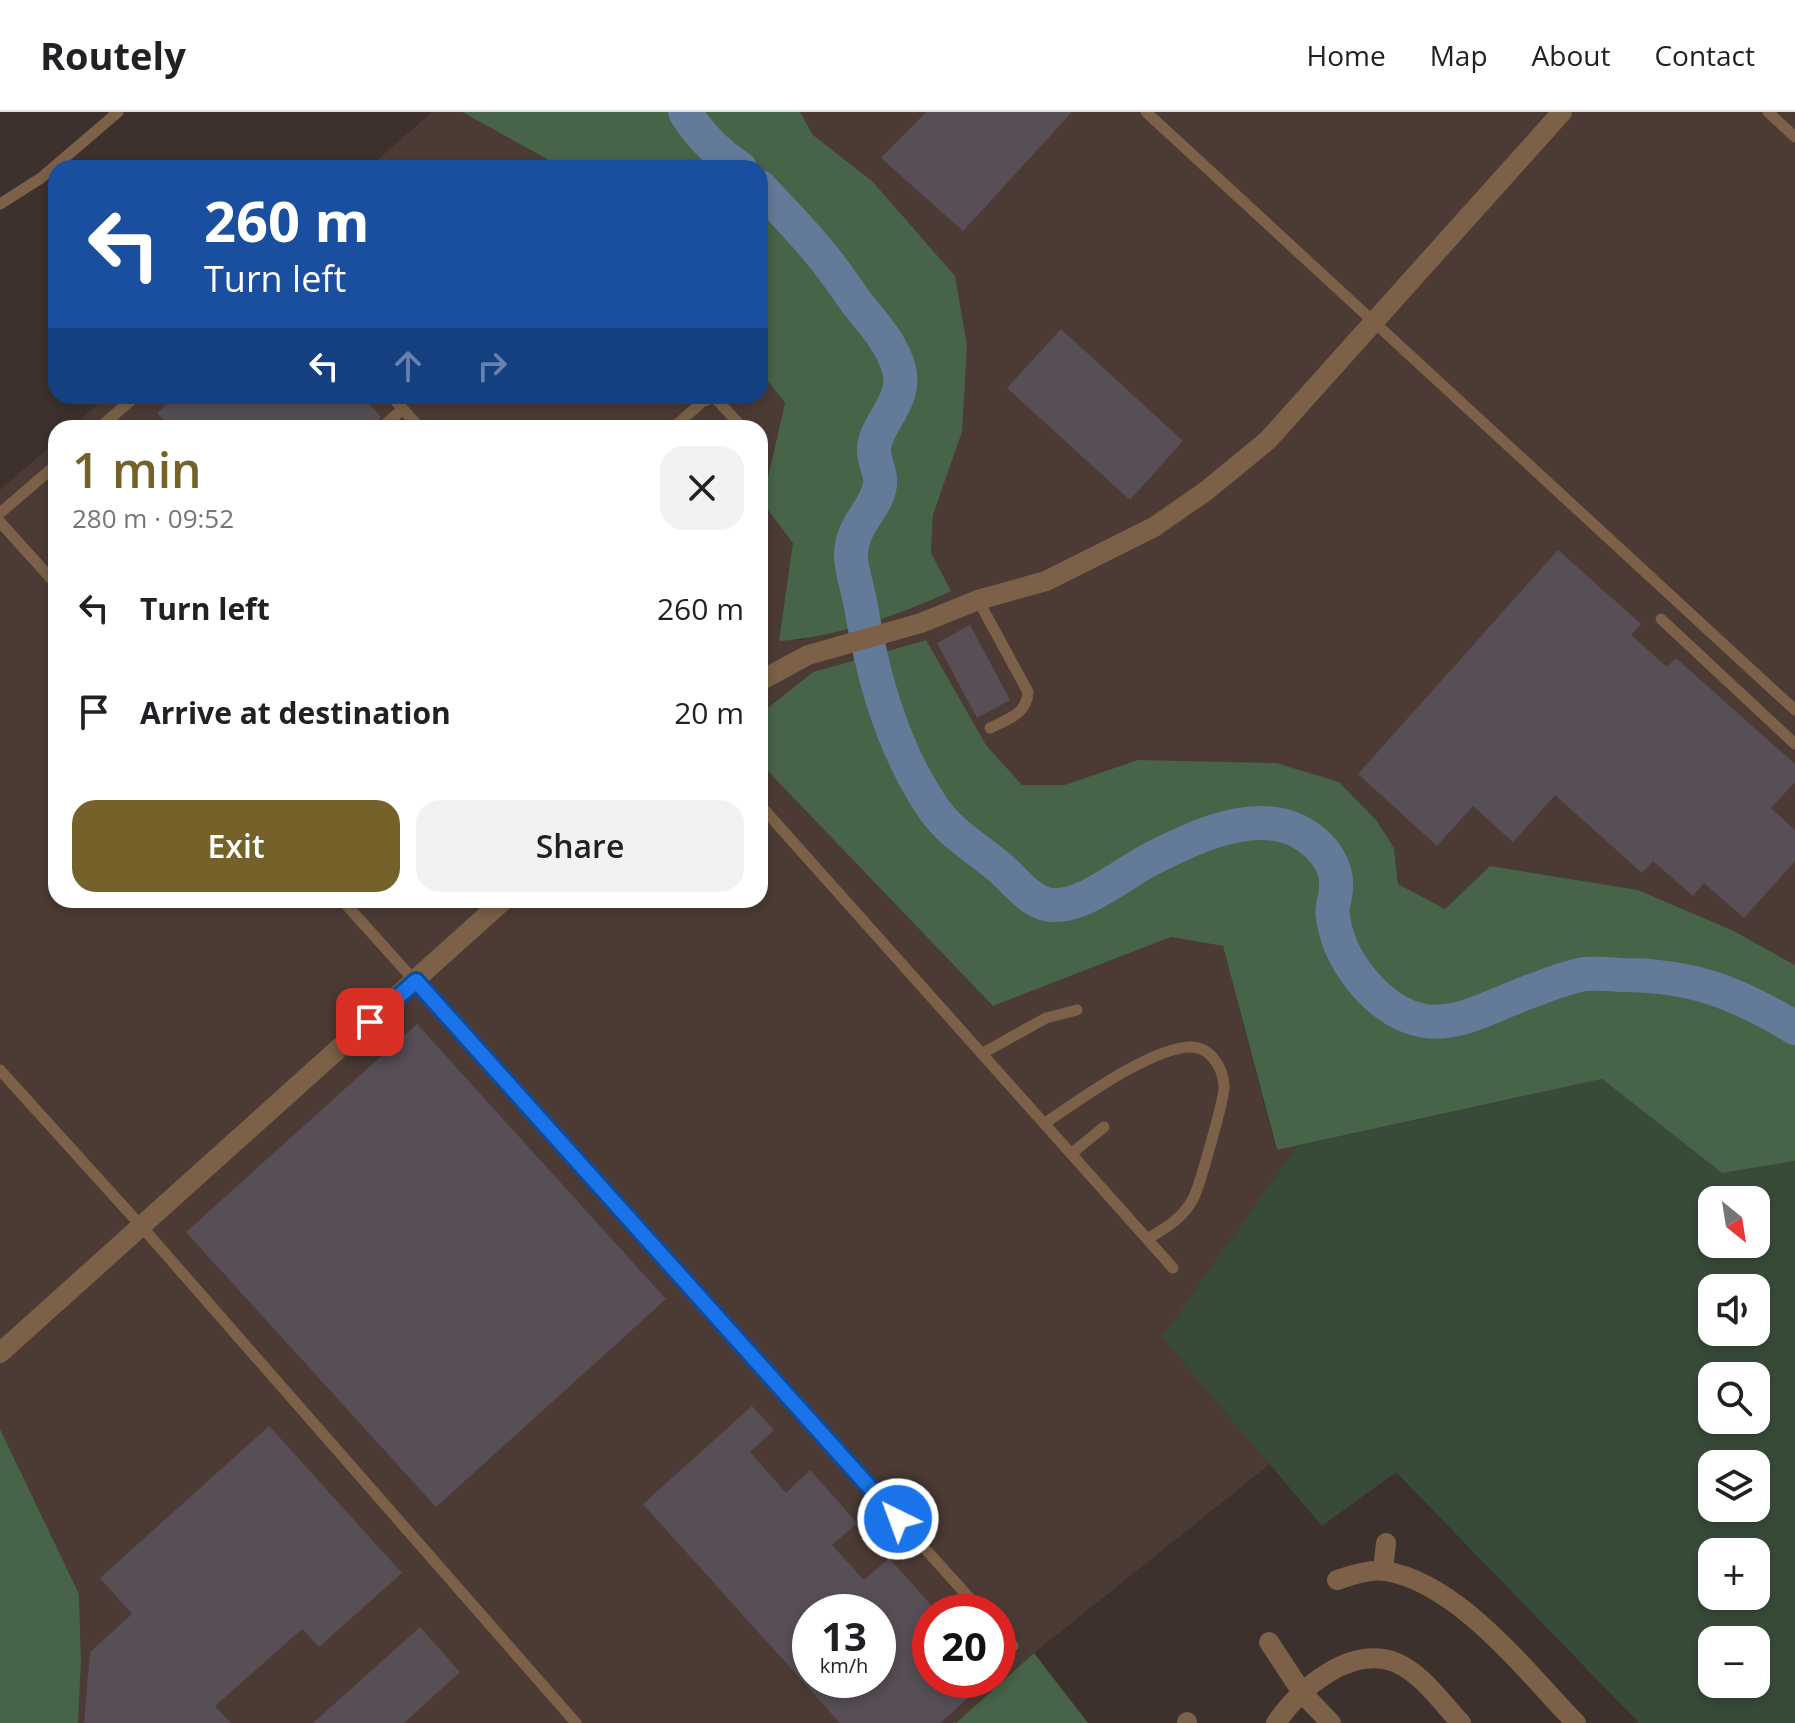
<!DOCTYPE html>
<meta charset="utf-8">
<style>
:root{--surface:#fff;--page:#f2f2f2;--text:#202124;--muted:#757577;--line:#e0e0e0;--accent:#75622b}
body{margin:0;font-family:"Open Sans",sans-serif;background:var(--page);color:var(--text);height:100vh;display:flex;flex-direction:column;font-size:30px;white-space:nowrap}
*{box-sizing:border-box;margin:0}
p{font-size:26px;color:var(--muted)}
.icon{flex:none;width:44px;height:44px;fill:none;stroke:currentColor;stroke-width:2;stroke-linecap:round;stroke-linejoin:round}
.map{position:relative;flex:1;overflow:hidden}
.side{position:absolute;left:48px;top:308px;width:720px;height:488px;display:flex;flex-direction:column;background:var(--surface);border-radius:24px;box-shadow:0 4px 12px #0003}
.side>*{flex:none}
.banner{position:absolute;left:48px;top:48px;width:720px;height:244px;border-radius:24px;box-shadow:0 4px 12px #0003;background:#1a4fa0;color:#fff;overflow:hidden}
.needle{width:52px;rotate:150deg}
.tools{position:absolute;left:1698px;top:1074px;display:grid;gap:16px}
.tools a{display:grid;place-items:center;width:72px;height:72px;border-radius:16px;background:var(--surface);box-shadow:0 4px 12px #0003;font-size:40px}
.speed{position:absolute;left:792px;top:1482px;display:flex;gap:16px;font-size:40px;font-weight:700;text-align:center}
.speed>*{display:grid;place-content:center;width:104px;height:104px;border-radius:50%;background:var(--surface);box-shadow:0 4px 12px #0003;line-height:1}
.speed small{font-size:20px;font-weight:400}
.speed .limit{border:12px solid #d22;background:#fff;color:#111}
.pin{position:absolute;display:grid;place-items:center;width:68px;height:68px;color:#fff;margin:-34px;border-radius:16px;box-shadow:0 4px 12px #0006}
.me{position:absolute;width:88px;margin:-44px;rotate:318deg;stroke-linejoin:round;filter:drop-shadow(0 0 6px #0008)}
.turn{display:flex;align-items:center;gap:28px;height:168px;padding:0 24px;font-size:36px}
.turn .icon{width:104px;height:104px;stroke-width:2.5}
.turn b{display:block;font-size:56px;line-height:68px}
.lanes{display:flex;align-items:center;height:76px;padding:0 24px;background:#0003;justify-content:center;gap:40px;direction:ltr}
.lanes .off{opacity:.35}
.round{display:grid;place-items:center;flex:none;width:84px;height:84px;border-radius:24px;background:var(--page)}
.headline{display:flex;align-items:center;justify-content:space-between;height:136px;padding:0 24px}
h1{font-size:48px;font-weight:600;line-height:60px;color:var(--accent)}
.button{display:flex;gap:16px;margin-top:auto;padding:16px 24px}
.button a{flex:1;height:92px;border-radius:24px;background:var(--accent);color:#fff;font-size:32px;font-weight:600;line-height:92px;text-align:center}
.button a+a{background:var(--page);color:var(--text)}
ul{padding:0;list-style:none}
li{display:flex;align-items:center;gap:24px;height:104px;padding:0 24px}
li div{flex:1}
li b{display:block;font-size:30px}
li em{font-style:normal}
header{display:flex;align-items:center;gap:48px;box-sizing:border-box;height:112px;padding:0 40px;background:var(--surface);border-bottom:2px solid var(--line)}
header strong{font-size:38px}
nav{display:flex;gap:44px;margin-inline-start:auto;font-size:28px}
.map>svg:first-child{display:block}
.built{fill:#4c3b35;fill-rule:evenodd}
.green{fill:#384b39;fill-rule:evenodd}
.forest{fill:#476348}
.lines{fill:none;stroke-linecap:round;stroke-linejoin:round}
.river{stroke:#637b98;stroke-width:34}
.building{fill:#574e56;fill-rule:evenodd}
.service{stroke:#7c6148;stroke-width:11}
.minor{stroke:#7c6148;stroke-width:20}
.route-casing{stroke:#114b97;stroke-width:20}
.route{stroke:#1a73e8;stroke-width:14}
</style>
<header>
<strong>Routely</strong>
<nav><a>Home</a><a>Map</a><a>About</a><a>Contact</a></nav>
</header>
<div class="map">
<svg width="1795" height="1611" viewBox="0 0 1795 1611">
<rect width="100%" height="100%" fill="#3c312c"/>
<path class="built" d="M432,0h30l101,56h-195z
M800,0h995v853l-61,-34 -96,-41 -148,-24 -45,43 -47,-25 -4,-36 -256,-88 -74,25h-42l-36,-40 -61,-105 -112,32 -53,42v-286h-689l36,-32h653v-25l25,32 -23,98 32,41 -15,98h25l127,-87 2,-38 29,-83 -90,-251 -59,-46z
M56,329v459h704v-137l233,243 178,-69 52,9 53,204 21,-4 -134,191 107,127 -236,189 -78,70h-878l3,-61 -2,-68 -79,-165v-939zM810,1500h68v68h-68zM930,1500h68v68h-68z"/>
<path class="green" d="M1602,967l120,94 73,-12v562h-156l-243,-251 -74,54 -160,-189 135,-191zM1712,1088h44v44h-44zM1712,1176h44v44h-44zM1712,1264h44v44h-44zM1712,1352h44v44h-44zM1712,1440h44v44h-44zM1712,1528h44v44h-44z"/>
<path class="forest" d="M462,0h338l13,23 59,46 83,95 12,70 -5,86 -29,83 -2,38 20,38c-48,23 -119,47 -172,50l14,-98 -31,-41 23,-99 -25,-32v-203h-197z
M926,528l60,105 36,40h42l74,-25 138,3 63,19 37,38 18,28 4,36 47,25 45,-43 148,24 96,41 61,34v196l-73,12 -120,-94 -325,71 -54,-204 -52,-9 -178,69 -233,-243v-49l53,-42z
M0,1317l79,165 2,68 -3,61h-78z
M1034,1541l54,70h-132z"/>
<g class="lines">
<path class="river" d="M685,0c14,23 32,41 55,56
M760,75c20,22 41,42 59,65 14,16 25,33 37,50 16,20 36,41 43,67 9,33 -26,56 -25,82 0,12 8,22 6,34 -4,26 -30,39 -29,73 1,14 6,29 9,43 12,72 31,145 73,207 18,26 41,38 65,58 15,12 29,33 48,38 32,8 76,-30 103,-44 37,-19 84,-42 126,-36 30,4 64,31 61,65 -1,17 -6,13 -2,34 8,42 47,91 91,98 34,5 71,-17 101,-28 19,-7 40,-16 59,-19 12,-1 24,0 36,1 70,0 115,17 174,53"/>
</g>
<path class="building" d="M926,0h146l-109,119 -82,-73z
M1061,217l122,112 -53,59 -123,-112z
M176,284h186l19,21 -10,11h-200l-14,-15z
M1558,438l83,74 -10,11 36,32 9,-9 119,106v18l-24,26 24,22v31l-51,57 -40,-35 -11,13 -40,-35 -11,12 -87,-78 -42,47 -40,-36 -36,40 -79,-72z
M970,513l40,75 -33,18 -40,-75z
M417,912l249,275 -230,208 -250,-275z
M752,1294l22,24 -24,22 36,41 24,-23 47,53 -25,22 32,35 25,-22 41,46v18l-16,14 16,18v26h58l-48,43h-100l-197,-219zM810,1500h68v68h-68z
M269,1314l133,147 -83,74 -17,-18 -87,77 16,17h-147l6,-71 42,-38 -32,-36z
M420,1515l40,45 -56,51h-91z"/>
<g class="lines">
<path class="service" d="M1146,0l649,598
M1768,0l27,25
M0,92l41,-26 77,-66
M391,284l29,32
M99,316l37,-32
M381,316l22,-19
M673,316l29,-26 10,-4 5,2 25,27
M0,401l56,-48
M0,410l56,62
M978,488l50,92c-1,22 -20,27 -38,36
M1661,507l134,125
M760,693l413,463
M342,788l640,712
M983,941l63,-35 31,-8
M0,958l142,157 434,496
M1045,1011c33,-22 108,-77 147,-76 20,1 31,22 32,39 1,11 -25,102 -31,113 -11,20 -27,29 -46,40
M1072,1041l32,-26
M998,1518l15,16"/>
<path class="minor" d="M760,569l48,-26 113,-32 57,-23 68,-19 108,-54 52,-36 62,-51 294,-328
M0,1241l504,-453
M1383,1458l3,-27
M1337,1468c14,-5 33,-11 48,-9 74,12 141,101 191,152
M1269,1530l34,52 28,29
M1187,1611v-1
M1276,1611c24,-35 75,-79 121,-60 25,11 45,40 64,60"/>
</g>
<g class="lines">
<g class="route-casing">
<path id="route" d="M370,910l46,-41 482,538"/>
</g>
<use href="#route" class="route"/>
</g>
</svg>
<div class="tools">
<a><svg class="needle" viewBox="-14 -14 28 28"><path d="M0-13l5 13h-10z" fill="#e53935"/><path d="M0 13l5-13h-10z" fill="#757577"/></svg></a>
<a><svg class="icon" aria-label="sound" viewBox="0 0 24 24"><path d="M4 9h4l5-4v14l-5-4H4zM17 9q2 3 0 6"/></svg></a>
<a><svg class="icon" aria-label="search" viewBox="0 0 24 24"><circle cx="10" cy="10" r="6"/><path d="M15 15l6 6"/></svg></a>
<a><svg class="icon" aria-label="layers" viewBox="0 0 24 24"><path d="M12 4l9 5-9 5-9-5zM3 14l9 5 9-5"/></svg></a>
<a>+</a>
<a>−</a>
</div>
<div class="speed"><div>13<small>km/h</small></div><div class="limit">20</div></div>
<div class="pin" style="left:370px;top:910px;background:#d93025"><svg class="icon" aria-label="arrive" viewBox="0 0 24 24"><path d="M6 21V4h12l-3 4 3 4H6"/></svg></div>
<svg class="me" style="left:898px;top:1407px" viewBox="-20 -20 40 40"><circle r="17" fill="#1a73e8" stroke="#fff" stroke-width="3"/><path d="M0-11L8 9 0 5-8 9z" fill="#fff"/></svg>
<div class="banner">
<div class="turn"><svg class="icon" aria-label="left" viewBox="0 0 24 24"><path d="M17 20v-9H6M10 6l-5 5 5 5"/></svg><div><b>260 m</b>Turn left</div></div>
<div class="lanes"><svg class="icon" aria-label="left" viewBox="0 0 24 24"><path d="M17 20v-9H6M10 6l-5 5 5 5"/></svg><svg class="icon off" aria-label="ahead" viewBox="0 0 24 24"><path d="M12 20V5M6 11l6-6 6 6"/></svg><svg class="icon off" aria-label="right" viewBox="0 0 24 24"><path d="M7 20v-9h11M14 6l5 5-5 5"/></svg></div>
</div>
<section class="side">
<div class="headline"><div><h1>1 min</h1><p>280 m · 09:52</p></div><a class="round"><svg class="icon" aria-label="close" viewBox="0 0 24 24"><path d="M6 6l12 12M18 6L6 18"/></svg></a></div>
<ul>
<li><svg class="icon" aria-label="left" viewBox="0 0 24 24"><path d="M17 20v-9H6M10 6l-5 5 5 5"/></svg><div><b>Turn left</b></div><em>260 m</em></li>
<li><svg class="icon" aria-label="arrive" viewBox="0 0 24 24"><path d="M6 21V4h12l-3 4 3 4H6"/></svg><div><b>Arrive at destination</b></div><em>20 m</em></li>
</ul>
<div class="button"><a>Exit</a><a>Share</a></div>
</section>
</div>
